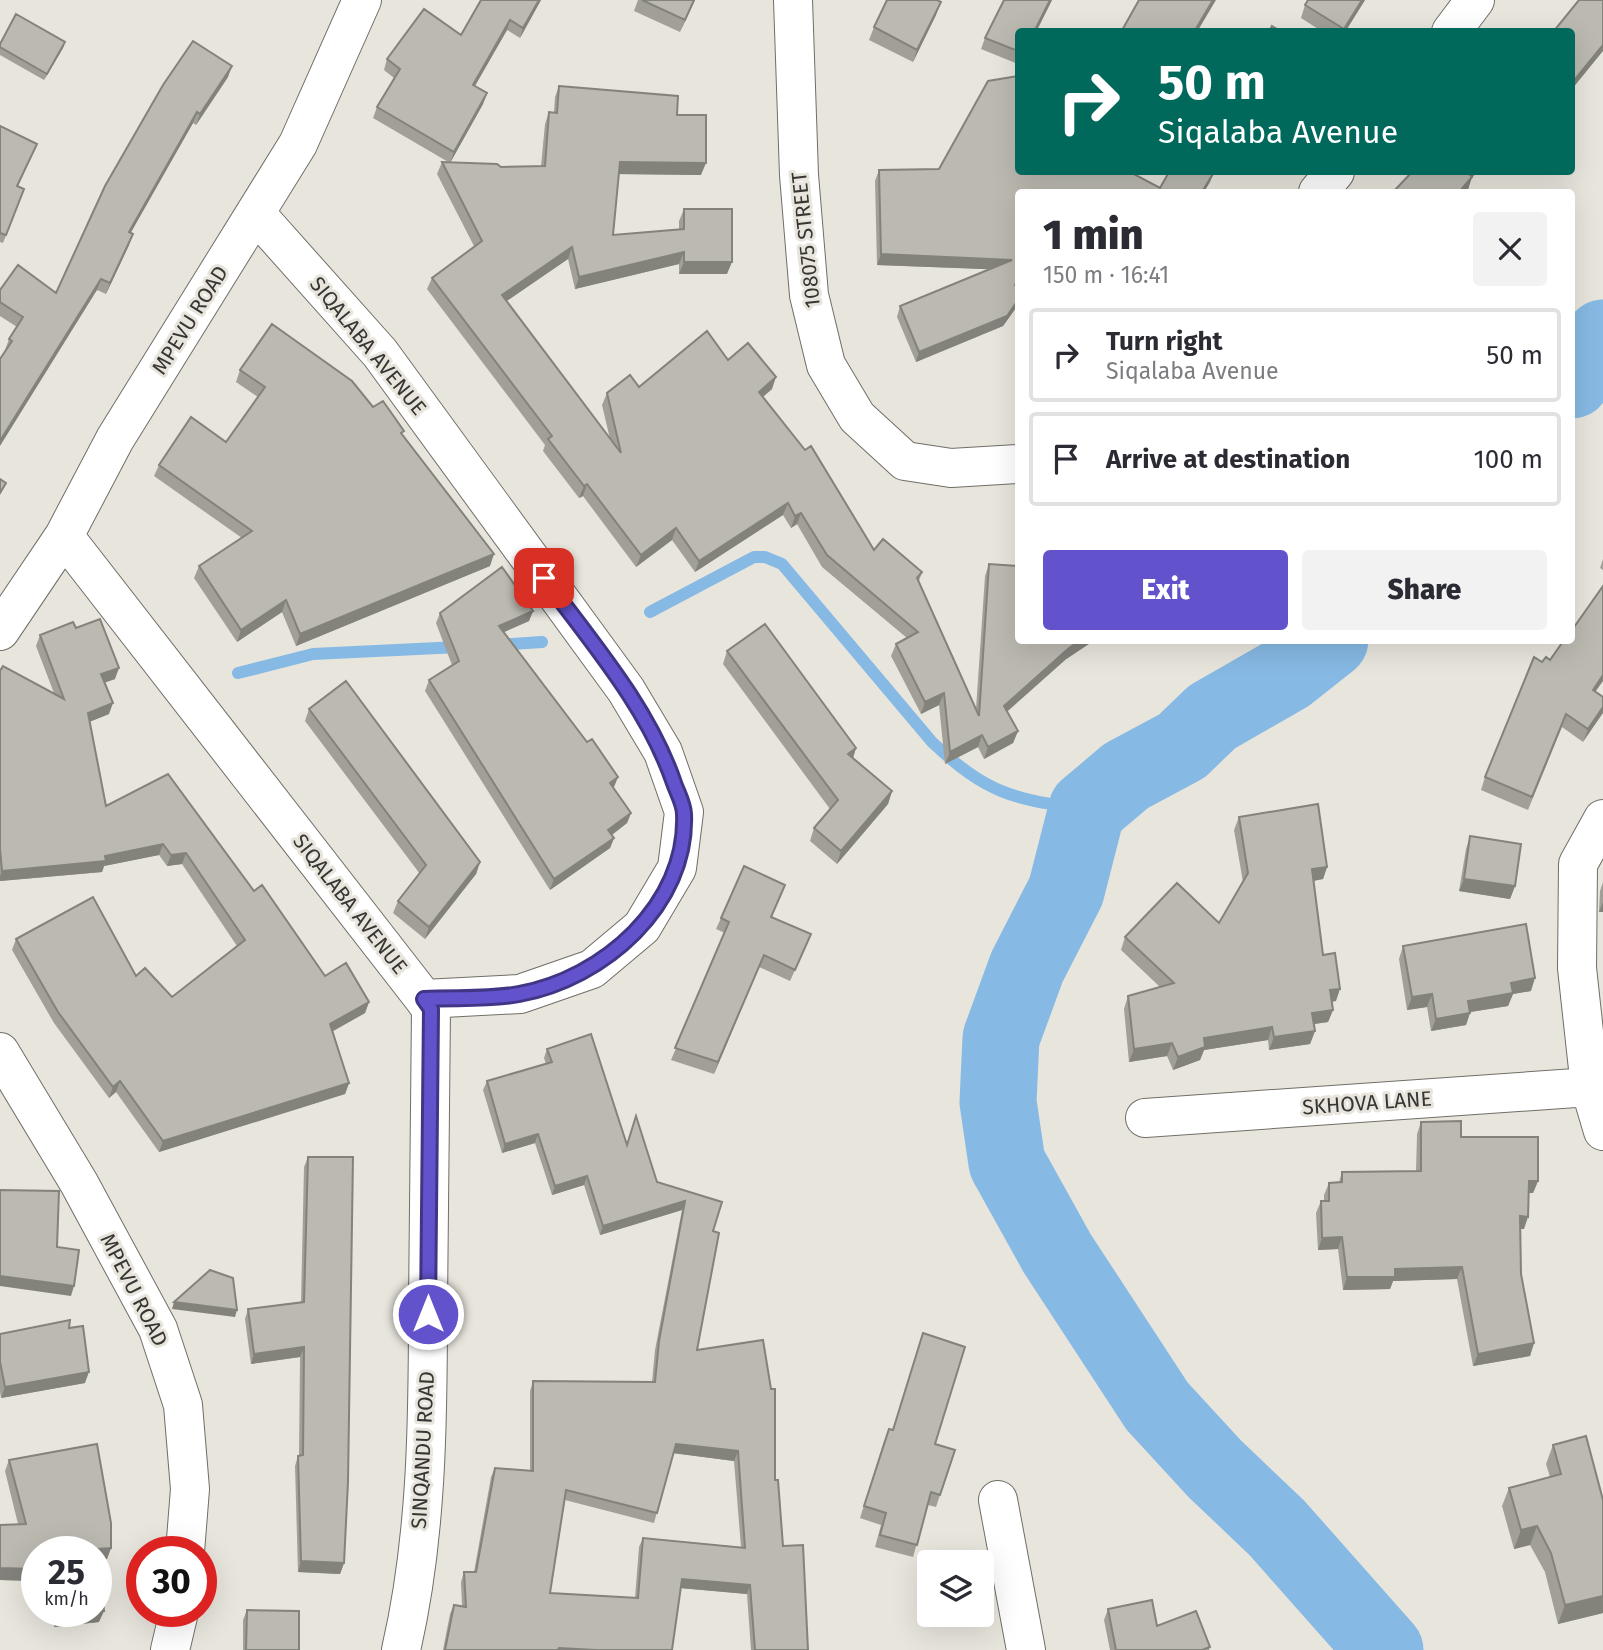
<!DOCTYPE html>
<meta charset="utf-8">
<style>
:root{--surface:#fff;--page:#f2f2f3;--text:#2b2b33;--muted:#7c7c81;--line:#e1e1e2;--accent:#6253cc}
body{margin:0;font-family:"Fira Sans",sans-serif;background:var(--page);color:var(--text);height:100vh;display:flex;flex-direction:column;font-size:26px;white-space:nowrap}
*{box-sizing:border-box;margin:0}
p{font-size:23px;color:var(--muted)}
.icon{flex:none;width:38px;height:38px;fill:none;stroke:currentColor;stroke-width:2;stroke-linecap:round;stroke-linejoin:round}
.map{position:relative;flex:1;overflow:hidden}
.panel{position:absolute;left:1015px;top:189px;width:560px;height:455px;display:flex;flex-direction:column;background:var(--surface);border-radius:7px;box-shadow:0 7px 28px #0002}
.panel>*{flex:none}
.guide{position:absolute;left:1015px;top:28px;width:560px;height:147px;border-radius:7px;box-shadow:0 7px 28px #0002;background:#00695c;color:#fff;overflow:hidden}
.controls{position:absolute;left:917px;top:1550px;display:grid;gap:14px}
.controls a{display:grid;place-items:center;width:77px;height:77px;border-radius:7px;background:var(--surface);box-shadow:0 7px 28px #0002;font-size:35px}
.speed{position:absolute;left:21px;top:1536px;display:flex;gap:14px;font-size:35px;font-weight:700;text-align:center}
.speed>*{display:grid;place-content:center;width:91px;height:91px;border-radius:50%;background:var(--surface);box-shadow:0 7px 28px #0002;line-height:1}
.speed small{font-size:18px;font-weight:400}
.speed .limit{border:10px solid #d22;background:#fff;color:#111}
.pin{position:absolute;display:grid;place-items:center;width:60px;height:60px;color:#fff;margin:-30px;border-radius:14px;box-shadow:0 4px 10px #0006}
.me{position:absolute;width:77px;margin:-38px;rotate:0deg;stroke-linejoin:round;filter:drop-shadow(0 0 5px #0008)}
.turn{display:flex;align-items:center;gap:24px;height:147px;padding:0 28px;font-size:32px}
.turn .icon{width:91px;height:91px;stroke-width:2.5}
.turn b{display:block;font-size:49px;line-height:60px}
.round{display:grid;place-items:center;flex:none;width:74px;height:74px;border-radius:7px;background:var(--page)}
.summary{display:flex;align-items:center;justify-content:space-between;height:119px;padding:0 28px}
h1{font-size:42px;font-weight:800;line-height:52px}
.button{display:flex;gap:14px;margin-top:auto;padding:14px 28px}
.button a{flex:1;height:80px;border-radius:7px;background:var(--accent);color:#fff;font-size:28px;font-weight:800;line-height:80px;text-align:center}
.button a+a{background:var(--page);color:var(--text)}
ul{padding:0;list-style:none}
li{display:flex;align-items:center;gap:21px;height:94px;margin:0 14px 10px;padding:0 14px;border:4px solid var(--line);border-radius:7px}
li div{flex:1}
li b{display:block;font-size:26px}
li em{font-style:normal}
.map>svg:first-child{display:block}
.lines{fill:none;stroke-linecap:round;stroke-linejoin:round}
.stream{stroke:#86b9e4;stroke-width:12}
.river{stroke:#86b9e4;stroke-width:77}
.minor-casing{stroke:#706e67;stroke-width:40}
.minor{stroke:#fff;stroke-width:38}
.wall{fill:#a19f97;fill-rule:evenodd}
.shaded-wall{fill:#83827b}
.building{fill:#bbb9b0;stroke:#83827b;stroke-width:2;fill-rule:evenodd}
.route-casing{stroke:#403685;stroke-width:18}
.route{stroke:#6253cc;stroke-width:12}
.labels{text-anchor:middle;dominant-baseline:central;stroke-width:6;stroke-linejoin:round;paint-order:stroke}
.street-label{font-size:21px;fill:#373633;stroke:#e8e5dd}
</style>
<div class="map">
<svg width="1603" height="1650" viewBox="0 0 1603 1650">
<rect width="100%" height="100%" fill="#e8e5dd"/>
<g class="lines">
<path class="stream" d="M650,612l104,-55h11l17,7 150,178c55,52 82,58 155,67
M498,645l44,-3
M238,673l75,-19 146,-7"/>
<path class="river" d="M1572,380l9,-17 22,-25
M1330,640l-43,34 -75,43 -30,29 -56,30 -39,33 -21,82 -39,76 -26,71 -3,64 9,61 50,90 100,153 58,63 62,59 108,122"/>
<g class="minor-casing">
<path id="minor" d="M793,0l6,175 10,120 17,70 31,52 48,44 46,7 67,-4
M1451,32l24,-32
M1318,192l17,-20
M64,536l360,463 96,-5 72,-25 50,-42 35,-59 7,-56 -21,-60 -37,-62 -246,-337 -123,-138
M0,631l64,-95 51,-97 183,-295 64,-144
M1603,819l-25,45 -1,104 13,119 13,44
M0,1052l79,131 79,146 25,76 7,84 -5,63
M1145,1118l445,-31
M998,1500l28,150
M170,1650l9,-38
M401,1650c26,-112 27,-229 27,-344 1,-99 2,-198 3,-297l-7,-10"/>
</g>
<use href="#minor" class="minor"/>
</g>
<path class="wall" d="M481,0h60l-21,38 -13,-8 -32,56 12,7 -4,11 -33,59 51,4 40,-1 4,-42 4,-12h5l1,-15 4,-11 118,29 24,60 -83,-1 -5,61 66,-6v-8l5,-12 43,65h-48v-10l-104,25 -7,-30 -62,42 104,138 -8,-34 5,-12 32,-6 89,-27 44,29 -9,8 111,153 48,22 -3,9 57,128 9,-133 4,-12 76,96 -58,51 11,20 -5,12 -29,16 -6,-12 -33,17 -6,-59 -18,9 -30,-58 5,-12 11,-6 -85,-71 -25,-43 -6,4 -8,-13 -88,57 -23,-32 -36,27 -53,-71 -4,2 -36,-47 2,-6 -118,-156 5,-11 42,-32 -37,-72 5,-12 8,1 -77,-45 4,-11 17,-29 -10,-8 3,-11 74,-24z
M638,0h57l-15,32 -46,-21z
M1004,0h48l-16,32h-18v32l-37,-15 4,-11z
M1365,0l-20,32h-22l-22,-14 4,-13z
M936,15l-23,47 -44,-22 5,-13z
M65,42l-2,6 -19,32 -44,-25v-11z
M228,77l-32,48 -3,-2 -63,110 -1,12 -23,49 -9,-4 -92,60 4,-11 8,-12 -17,-11v-26l56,3 49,-107z
M0,126l37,18 -19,42 6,3 -21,54 -3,-1z
M879,170l139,2 142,16 54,-16 -10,20h-186l-1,95 1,1v17l-15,21 -87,36 -19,-45 3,-11 88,-37 -111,-4 -2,-84z
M240,370l133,37 29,28 88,131 -194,80 -14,-34 -45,30 -43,-64 5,-12 43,-28 -88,-62 5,-11 67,-23 32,-45 -22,-15z
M1603,559v11l-3,-2z
M533,611l-4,10 -25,11 83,110 31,35 -5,11 18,25 -4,10 -15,12 2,3 -4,10 -60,42 -125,-199 4,-11 23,-15 -16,-42 4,-10z
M76,628l39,51 -11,4 5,31 -20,8 17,84 148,85 71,85 44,26 -4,11 -32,18 16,52 -4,11 -186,58 -43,-60 -7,6 -55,-75 -42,-73 4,-11 120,37 36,21 65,-51 -55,-82 -15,2 -8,-11 -55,11 -2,6 -102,9v-210l54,22 -18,-47 4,-11z
M727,651l129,97 -3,10 39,33 -4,13 -51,60 -27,-23 4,-13 16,-19 -107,-145z
M1542,662l61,35 -20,45 -21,-15 -34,83 -47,-20 4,-13z
M309,709l171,153 -4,12 -51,65 -32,-26 5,-12 22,-27 -115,-153z
M1239,817l88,50 -4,12 -10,2 10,74 13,46 -4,1 1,8 -5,12 -14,2 1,7 -5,13 -41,6 -1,-10 -64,10 -4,10 -27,10 -6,-14 -38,6 -5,-53 4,-13 32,-9 -39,-37 4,-13 94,-14 24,-41 -9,-52z
M1470,836l45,50 -5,13 -51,-8 7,-42z
M1603,882v30h-4l1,-21z
M781,896l-10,21 35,29 -16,35 -31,-14 -45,107 -43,-14 54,-127 -9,-4 5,-11z
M1403,946l128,45 -18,3 -5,12 -38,6 -4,13 -35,6 -4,-24 -20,3 -8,-51z
M547,1049l110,133 65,20 -9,29 -16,119 78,130 8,66 25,104h-57l-4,-56 -66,-6 -9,62h-229l7,-36 4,-9 8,1 -1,-24 3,-10h10l17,-95 4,-9 35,3v-80l3,-10 119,1 3,-32 27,-140 -82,25 -16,-50 -32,10 -17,-52 -33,10 -19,-63 4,-9 59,-17 -2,-6zM673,1453l61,8 7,86 -98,-9 -4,9 -4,51 -85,-5 15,-93 89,23z
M1421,1122l40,15 77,44 -5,12h-5l-4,36h-4l1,45 13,69 -4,13 -57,10 -16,-87 -64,2 -3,8 -47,1 -5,-41 -20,1 -2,-37 5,-12h3v-6l5,-12 10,-1 3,-10 74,-1 1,-37z
M308,1157l36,406 -4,11 -42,-2 -3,-106 3,-10h1l1,-99 -49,7 -6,-45 3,-10 53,-6 3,-136z
M69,1328l16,55 -84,15 -1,-6v-58z
M923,1333l17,162 -4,12 -8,-2 -15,52 -38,-10 6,-22 -21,-7 24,-77 9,-11z
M1553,1445l50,55v113l-45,11 -13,-52 -15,-27 -16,4 -12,-43 7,-18 41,-11 -4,-13z
M9,1460l102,88 -4,11 -8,1v62l-45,5 -2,-15h44l-59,-60v29l-37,-1v-55l18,-1 -13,-53z
M1108,1609l49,17 53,21 -1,3h-99l-6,-30z
M247,1610l52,40h-56v-30z"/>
<path class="shaded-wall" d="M539,0h2l-21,38 3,-10z
M694,0h1l-15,32 5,-12z
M1050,0h2l-16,32h-2z
M1213,0h3l-19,32h-3z
M1362,0h3l-20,32h-2z
M941,2l-5,13 -23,47 4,-12z
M510,20l-3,10 -38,66 4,-11z
M65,42l-2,6 -19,32 3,-6z
M1603,45v6l-31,38v-6z
M232,66l-4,11 -32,48 4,-11z
M487,93l-4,11 -33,59 4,-11z
M197,112l-4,11 -68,120 4,-11z
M620,162l86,1 -5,12 -86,-1z
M1214,172l-4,10 -6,10h-2z
M1471,172h6l-7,8 2,-3 -4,13 -3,2h-6z
M133,234l-4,11 -23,49 4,-11z
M572,247l-4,12 -70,48 4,-12z
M684,252l-5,12 -104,25 4,-12z
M881,254l131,6 -4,10 -131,-5z
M684,262h48l-5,12h-48z
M101,279l-4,11 -97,156v-5z
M1018,300v5l-15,21 -87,36 3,-10z
M776,377l-4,12 -18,15 5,-12z
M587,484l-4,12 -4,2 5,-12z
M788,503l-5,12 -88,57 4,-11z
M801,513l-4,11 -6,4 4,-12z
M676,528l-4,12 -36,27 5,-12z
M494,554l-4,12 -194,80 4,-12z
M286,600l-4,12 -45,30 4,-12z
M533,611l-4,10 -34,15 4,-10z
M1081,640h14l-30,20 -65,58 4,-12 65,-58z
M119,668l-4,11 -18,6 4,-11z
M1603,675v6l-15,21 5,-12z
M944,693l-5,12 -18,9 4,-12z
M113,703l-4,11 -25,10 4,-11z
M1603,707v6l-20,29 5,-13z
M1018,731l-5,12 -29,16 4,-12z
M982,735l-4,12 -33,17 5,-12z
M856,748l-4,13 -4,-7z
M618,777l-4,10 -8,6 4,-10z
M892,791l-4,13 -51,60 4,-13z
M631,813l-4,10 -22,17 3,-10z
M614,838l-4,10 -60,42 4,-11z
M163,844l-4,11 -55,11 -2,6 -102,9v-5l2,-5 103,-15z
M186,853l-4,11 -15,2 4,-11z
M480,862l-4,12 -51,65 4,-12z
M1327,867l-4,12 -16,3 5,-13z
M1464,879l51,7 -5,13 -51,-8z
M1603,902v10h-4z
M764,955l-5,12 -45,107 4,-12z
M1535,978l-4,13 -18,3 -5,12 -44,7 4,-12 43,-18z
M1340,989l-4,12 -10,1 4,-12z
M1432,994l-5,13 -20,3 5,-13z
M369,1002l-4,11 -39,22 4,-11z
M1333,1010l-5,12 -21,3 5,-12z
M1470,1013l-4,12 -35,6 5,-12z
M1272,1027l-4,13 -64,10 -4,10 -27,10 5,-13 26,-19z
M1315,1031l-5,13 -41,6 5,-13z
M1172,1043l-5,13 -38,6 5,-13z
M120,1081l-4,11 -7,6 4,-11z
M349,1083l-4,11 -186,58 4,-11z
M538,1134l-3,9 -33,10 3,-9z
M587,1176l-3,9 -32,10 3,-9z
M1529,1181h9l-5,12h-9z
M685,1201l-3,9 -82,25 3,-9z
M1520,1216l8,1 -4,12h-9z
M1342,1237l-4,12 -20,1 4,-12z
M1462,1267l-5,12 -64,2 -3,8 -47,1 4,-13 48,-8z
M0,1276l74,10 -3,10 -71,-10z
M174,1302l63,8 -2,7 -63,-8z
M1534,1343l-4,13 -57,10 5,-12z
M304,1347l-4,10 -49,7 3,-10z
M89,1372l-4,11 -84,15 4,-11z
M676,1444l62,7 -4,10 -62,-8z
M1537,1526l-7,19 -16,4 7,-19z
M111,1548l-4,11 -11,1 2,-11z
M301,1561l43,2 -4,11 -42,-2z
M0,1568l37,1v12l-37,-1z
M682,1579l68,6 -3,9 -68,-6z
M1603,1596v17l-45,11 7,-19z
M104,1611l-5,11 -45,5 5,-11z
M559,1648l37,2h-38z"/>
<path class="building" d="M481,0h58l-16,28 -13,-8 -37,65 14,8 -33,59 -77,-45 23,-38 -13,-10 37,-50 37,26z
M642,0h52l-9,20z
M887,0h50l4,2 -24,48 -43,-23z
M1004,0h46l-16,32h-16v19l-33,-13z
M1139,0h74l-19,32h-73z
M1308,0h54l-18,29 -39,-24z
M1579,0h24v45l-31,38v-51h-19z
M16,14l49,28 -18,32 -47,-27v-3z
M1272,26l10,6h-13z
M193,41l39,25 -32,48 -3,-2 -68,120 4,2 -23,49 -9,-4 -101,162v-82l12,-18 -3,-2 14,-22 -23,-15v-12l18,-25 38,28 49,-107 58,-101z
M1018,76v96h112l30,16 9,-16h45l-12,20h-184v88l-3,5 3,3v12l-11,16 -88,36 -19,-46 112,-46 -131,-6 -2,-84 60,-1 49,-88z
M559,86l119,10 -1,19h29v48l-86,-1 -7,73 71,-6v-20h48v53h-48v-10l-105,25 -7,-30 -70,48 119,158 -14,-60 23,-18 9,12 68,-56 21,29 20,-17 28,34 -17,15 46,58 6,-4 63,104 9,-11 39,33 -5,6 62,138 10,-152 29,2v74h63l-12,8 -65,58 14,25 -30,16 -6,-12 -32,17 -6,-59 -19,9 -29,-58 22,-12 -91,-77 -26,-42 -6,3 -7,-13 -89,58 -23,-33 -35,27 -54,-71 -3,2 -36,-47 4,-3 -120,-158 50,-37 -40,-79 55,2 4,3 44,-1 4,-54 8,1z
M0,126l37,18 -20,42 7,3 -18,46 -6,-2z
M1412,172h59l-2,2 3,3 -13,15h-66z
M272,324l80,57 21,26 10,-6 21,30 -3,2 93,121 -194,80 -14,-34 -45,30 -42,-64 53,-35 -93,-66 32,-48 35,25 39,-55 -25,-17z
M0,479l6,4 -6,10z
M502,567l31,44 -34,15 88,116 5,-3 26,38 -8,6 21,30 -23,17 6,8 -60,41 -125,-199 30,-19 -19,-48z
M1603,586v89l-10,15 10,7v10l-15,22 -22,-15 -34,83 -47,-20 49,-120 8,5 4,-5 4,3 14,-20h8v-10z
M100,619l19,49 -18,6 12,29 -25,10 18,93 62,-32 86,117 8,-6 63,91 21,-13 23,39 -39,22 19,59 -186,58 -43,-60 -7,6 -55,-75 -42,-73 77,-42 43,79 9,-8 27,29 73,-57 -59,-87 -15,2 -8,-11 -58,12 1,5 -104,10 -2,-22v-178l3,-5 61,33 -24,-64 33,-13 3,6z
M765,624l91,124 -8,6 44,37 -51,60 -27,-23 24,-28 -111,-149z
M346,681l134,181 -51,65 -31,-26 28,-36 -117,-156z
M1318,804l9,63 -15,2 11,86 12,-2 5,36 -10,1 3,20 -21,3 3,18 -41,6 -2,-10 -68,11 1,9 -27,10 -6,-14 -38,6 -6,-53 46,-13 -49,-46 52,-54 42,40 29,-50 -9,-56z
M1470,836l51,8 -6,42 -51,-7z
M744,866l41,19 -14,32 40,17 -16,36 -31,-15 -46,107 -43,-14 54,-126 -8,-4z
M1526,924l9,54 -24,5 2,10 -45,8 2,12 -34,6 -4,-25 -20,3 -9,-51z
M591,1034l36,111 9,-29 21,66 65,20 -9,29 6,2 -22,117 66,-10 8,49h4v91h3l5,66 20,-1 5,105h-53l-5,-65 -68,-6 -10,71h-76l-37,-2 -1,2h-113l9,-45 12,2 -2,-35h12l19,-104 38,3v-90l122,1 4,-41 26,-140 -82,25 -16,-50 -32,10 -17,-52 -33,10 -18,-63 65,-19 -5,-13zM676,1444l62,7 7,97 -102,-10 -5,60 -88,-5 16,-103 91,23z
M1461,1121v16h77v44h-9l-1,36 -8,-1 1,58 13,69 -56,11 -16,-87 -67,2v8h-48l-5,-40 -20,1 -1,-37h8v-18l13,-1v-10l79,-1v-49z
M308,1157h45l-5,325 -4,81 -43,-2 -3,-105 5,-1 1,-108 -50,7 -6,-45 56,-7z
M0,1190l59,1 -2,56 22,3 -5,36 -74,-10z
M210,1270l23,8 4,32 -63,-8z
M70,1320l-1,8 14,-2 6,46 -84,15 -5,-25v-28z
M923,1333l42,14 -30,97 20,6 -15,45 -9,-3 -14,53 -37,-10 6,-22 -22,-7 25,-77 4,1z
M1586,1436l17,64v96l-38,9 -14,-52 -14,-27 -16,4 -12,-42 52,-14 -8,-29z
M97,1444l14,79v25l-13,1 6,62h-8v-59h-59v17l-37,-1v-43l26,-1 -17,-64z
M1152,1600l5,26 39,-15 14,36 -8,3h-86l-8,-41z
M247,1610l52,1v39h-53z
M58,1612h35l-34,4z"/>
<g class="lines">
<g class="route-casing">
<path id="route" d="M428,1314l3,-305 -7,-10c31,-2 65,1 95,-5 84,-15 169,-89 165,-180 0,-10 -7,-22 -10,-31 -26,-76 -82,-140 -130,-205"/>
</g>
<use href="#route" class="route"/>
</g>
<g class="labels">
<g class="street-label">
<text transform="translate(806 240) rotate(-96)">108075 STREET</text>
<text transform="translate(190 320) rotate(-58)">MPEVU ROAD</text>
<text transform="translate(368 346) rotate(51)">SIQALABA AVENUE</text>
<text transform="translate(350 904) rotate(52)">SIQALABA AVENUE</text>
<text transform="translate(1367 1103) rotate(-4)">SKHOVA LANE</text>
<text transform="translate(134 1290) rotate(63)">MPEVU ROAD</text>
<text transform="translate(423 1450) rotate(-87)">SINQANDU ROAD</text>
</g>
</g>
</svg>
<div class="controls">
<a><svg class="icon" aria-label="layers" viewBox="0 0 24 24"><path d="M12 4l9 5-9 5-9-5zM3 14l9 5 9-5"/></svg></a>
</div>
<div class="speed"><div>25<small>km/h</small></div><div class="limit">30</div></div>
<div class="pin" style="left:544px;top:578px;background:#d93025"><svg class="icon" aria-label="arrive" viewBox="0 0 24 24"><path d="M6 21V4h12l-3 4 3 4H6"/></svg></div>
<svg class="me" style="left:428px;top:1314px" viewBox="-20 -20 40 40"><circle r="17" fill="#6253cc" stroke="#fff" stroke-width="3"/><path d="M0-11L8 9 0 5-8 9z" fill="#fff"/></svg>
<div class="guide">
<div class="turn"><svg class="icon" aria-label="right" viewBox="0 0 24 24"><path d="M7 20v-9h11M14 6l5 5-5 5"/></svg><div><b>50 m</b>Siqalaba Avenue</div></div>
</div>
<section class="panel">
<div class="summary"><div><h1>1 min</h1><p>150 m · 16:41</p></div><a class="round"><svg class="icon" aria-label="close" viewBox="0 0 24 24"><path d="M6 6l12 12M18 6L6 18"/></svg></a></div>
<ul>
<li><svg class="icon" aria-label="right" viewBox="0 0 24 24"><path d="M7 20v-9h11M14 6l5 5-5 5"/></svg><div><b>Turn right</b><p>Siqalaba Avenue</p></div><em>50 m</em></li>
<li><svg class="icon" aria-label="arrive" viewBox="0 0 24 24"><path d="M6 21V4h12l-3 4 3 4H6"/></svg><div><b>Arrive at destination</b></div><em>100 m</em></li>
</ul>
<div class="button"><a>Exit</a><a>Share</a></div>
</section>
</div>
